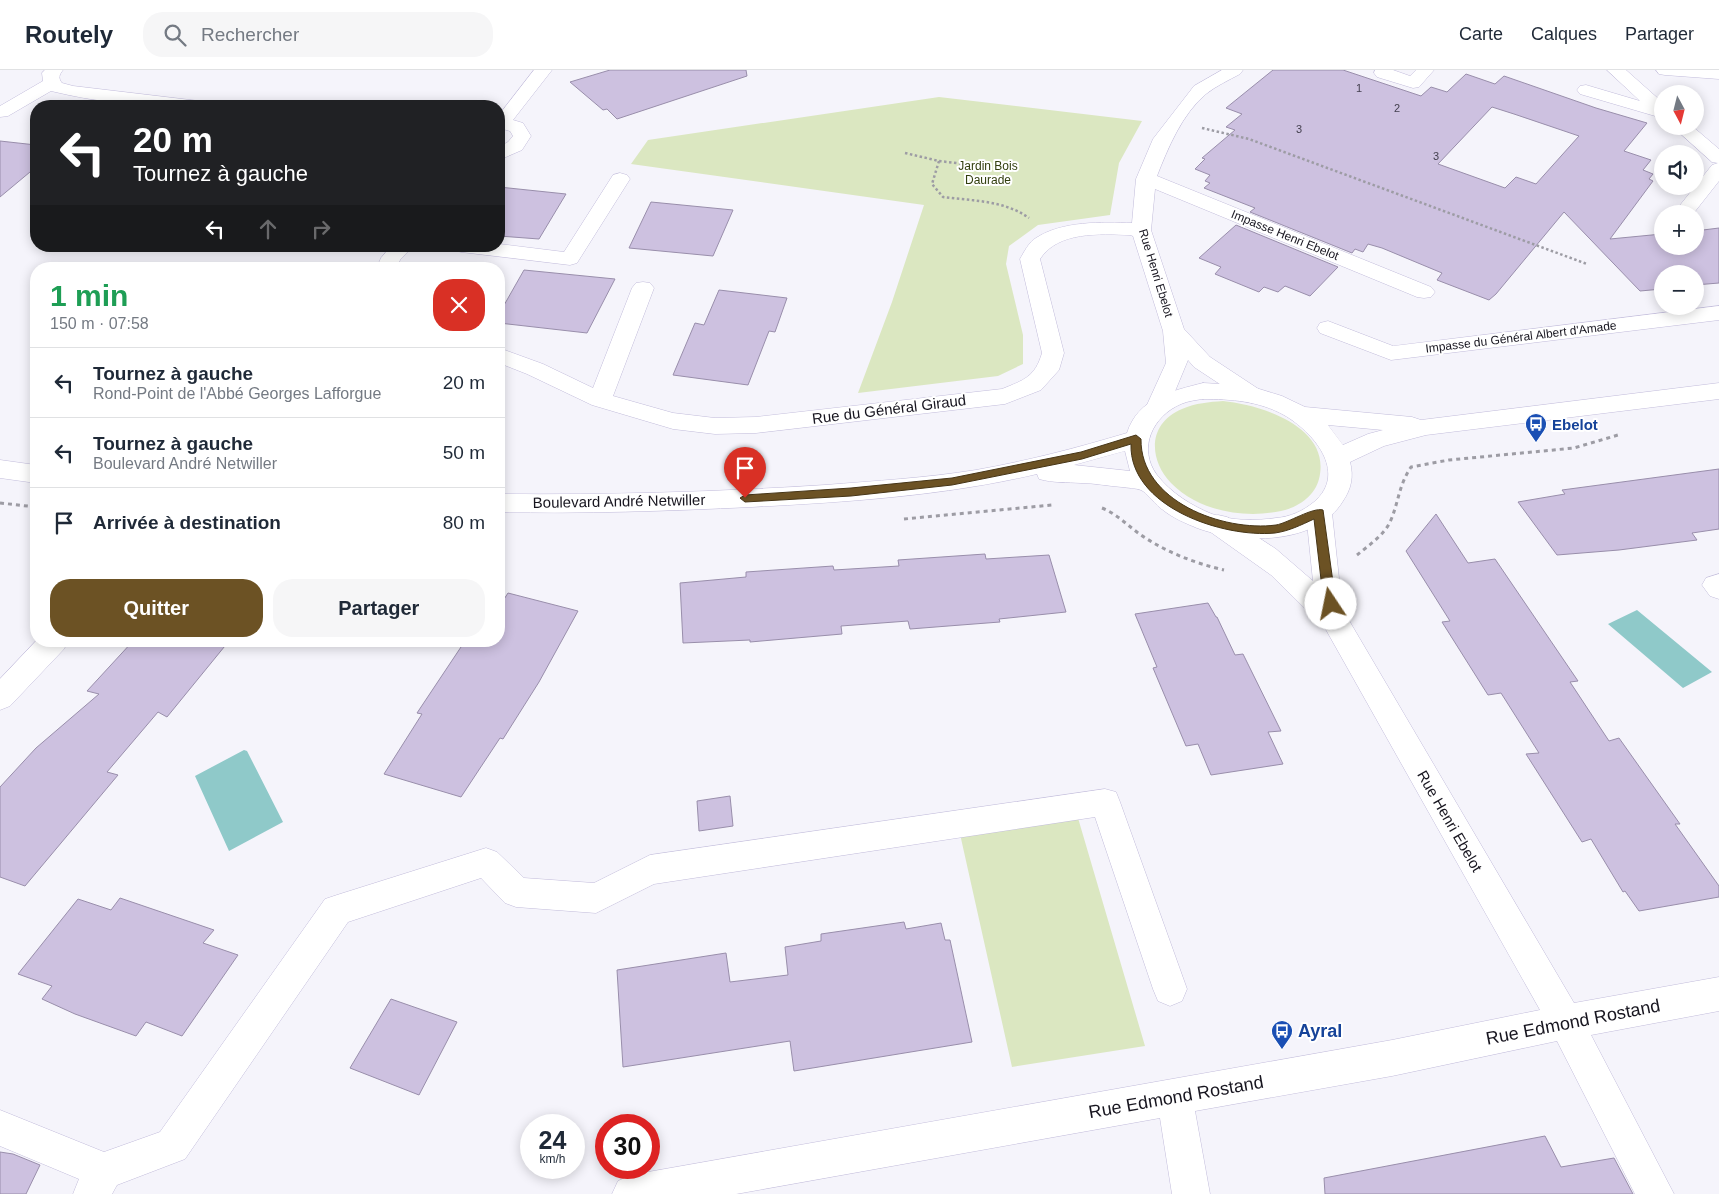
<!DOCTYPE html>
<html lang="fr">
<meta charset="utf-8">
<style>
:root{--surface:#fff;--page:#f6f6f7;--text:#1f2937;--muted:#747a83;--line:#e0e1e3;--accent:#6c5224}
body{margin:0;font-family:Helvetica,sans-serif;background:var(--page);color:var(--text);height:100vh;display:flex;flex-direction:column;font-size:19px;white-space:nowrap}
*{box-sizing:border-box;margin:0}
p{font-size:16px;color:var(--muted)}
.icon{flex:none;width:28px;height:28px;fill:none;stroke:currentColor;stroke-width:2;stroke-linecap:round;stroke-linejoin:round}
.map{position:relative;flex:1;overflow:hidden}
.side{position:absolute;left:30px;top:192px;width:475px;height:385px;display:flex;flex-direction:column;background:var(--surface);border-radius:20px;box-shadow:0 2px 12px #0003}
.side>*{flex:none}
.hud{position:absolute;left:30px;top:30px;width:475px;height:152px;border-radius:20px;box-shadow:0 2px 12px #0003;background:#202124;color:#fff;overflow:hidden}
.needle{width:32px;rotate:173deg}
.buttons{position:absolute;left:1654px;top:15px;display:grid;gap:10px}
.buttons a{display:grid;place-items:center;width:50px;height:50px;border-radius:50%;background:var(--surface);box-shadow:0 2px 12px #0003;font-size:25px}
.speed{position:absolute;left:520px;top:1044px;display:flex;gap:10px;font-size:25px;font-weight:700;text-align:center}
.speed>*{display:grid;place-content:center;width:65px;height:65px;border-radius:50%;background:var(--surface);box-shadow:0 2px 12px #0003;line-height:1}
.speed small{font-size:12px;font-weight:400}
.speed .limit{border:8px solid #d22;background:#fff;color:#111}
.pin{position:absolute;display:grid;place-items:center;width:42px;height:42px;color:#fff;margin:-51px -21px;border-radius:50% 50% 50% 0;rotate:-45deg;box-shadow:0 0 5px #0007}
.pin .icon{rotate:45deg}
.me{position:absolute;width:55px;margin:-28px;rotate:349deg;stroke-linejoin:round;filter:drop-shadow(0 0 4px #0008)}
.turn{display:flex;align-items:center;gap:18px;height:105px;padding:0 20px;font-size:22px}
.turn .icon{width:65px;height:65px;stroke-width:2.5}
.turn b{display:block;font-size:35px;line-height:42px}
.lanes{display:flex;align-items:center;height:48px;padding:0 20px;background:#0003;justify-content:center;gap:25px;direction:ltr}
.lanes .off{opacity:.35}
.round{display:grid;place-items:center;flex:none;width:52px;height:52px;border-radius:20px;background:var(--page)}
.head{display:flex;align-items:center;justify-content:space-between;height:85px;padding:0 20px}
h1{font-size:30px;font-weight:800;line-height:38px;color:#1e9e55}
.button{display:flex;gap:10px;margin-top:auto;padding:10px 20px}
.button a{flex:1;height:58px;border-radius:20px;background:var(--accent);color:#fff;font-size:20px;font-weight:800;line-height:58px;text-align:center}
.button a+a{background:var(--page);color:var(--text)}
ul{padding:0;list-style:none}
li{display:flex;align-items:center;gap:15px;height:70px;padding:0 20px;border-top:1px solid var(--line)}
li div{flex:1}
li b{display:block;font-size:19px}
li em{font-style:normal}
header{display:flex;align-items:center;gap:30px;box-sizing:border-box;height:70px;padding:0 25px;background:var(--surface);border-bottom:1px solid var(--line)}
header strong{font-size:24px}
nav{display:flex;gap:28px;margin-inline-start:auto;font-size:18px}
.search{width:350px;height:45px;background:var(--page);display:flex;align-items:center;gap:12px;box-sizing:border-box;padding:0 18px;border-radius:20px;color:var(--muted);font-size:19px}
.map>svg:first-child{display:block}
.green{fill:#dbe7c1}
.water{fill:#8fc9c9}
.building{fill:#cdc1e0;stroke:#998eab;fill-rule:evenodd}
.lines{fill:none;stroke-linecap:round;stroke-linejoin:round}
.minor-casing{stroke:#c2bcdb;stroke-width:1}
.major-casing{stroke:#c2bcdb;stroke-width:1}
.path-far1{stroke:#9d9ca4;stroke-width:2.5;stroke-dasharray:2.5 2.5;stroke-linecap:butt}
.path{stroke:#9d9ca4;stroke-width:3;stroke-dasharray:4 4;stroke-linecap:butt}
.minor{fill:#fff;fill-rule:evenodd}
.major{fill:#fff;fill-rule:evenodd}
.route{fill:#6c5224;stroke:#463517}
.labels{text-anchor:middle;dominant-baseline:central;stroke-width:4;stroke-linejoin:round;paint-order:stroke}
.far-number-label{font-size:11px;fill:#44404f}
.far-park-label{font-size:12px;fill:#323e0e;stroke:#fff}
.far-street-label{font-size:12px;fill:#17151f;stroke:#fff}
.street-label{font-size:15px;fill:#17151f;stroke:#fff}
.transit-label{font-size:15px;font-weight:bold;fill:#164399;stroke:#fff;text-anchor:start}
.near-street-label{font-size:18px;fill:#17151f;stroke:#fff}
.near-transit-label{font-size:18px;font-weight:bold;fill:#164399;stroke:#fff;text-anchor:start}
</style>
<header>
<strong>Routely</strong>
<div class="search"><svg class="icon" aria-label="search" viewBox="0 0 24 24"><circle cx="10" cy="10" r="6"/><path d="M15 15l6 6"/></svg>Rechercher</div>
<nav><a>Carte</a><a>Calques</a><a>Partager</a></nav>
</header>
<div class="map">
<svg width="1719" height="1124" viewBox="0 0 1719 1124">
<rect width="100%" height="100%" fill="#f5f4fb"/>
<path class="green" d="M939,27l203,24 -23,42 -9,52 -72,10 -29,21 -3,18 17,71v29l-25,12 -140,17 34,-91 32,-97 -293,-41 17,-24z
M1223,331c39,4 109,26 96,78 -4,17 -22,29 -38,32 -37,8 -83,0 -110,-28 -23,-24 -23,-60 11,-74 14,-6 27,-7 41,-8z
M1078,748l67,228 -133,21 -52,-233z"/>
<path class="water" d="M1637,540l75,62 -29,16 -75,-64z
M244,680l3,1 36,71 -54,29 -34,-75z"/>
<path class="building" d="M610,0h136l1,6 -130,43 -10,-10 -4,1 -33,-28z
M1273,0h70l78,26 10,-9 16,5 19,-18 29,10 9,-8 92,32 51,15 -23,28 27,9 -8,10 10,4 -4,5 4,2 -43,58 52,-5v12h33v-15l24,-3v55l-24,2v-11h-33v15l-22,2 -76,-79 -68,82 -7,6 -52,-20 5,-7 -60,-25 -14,-4 -5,8 -8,-3 -3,4 -102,-41 5,-4 -51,-20 6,-5 -5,-2 5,-6 -15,-6 10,-10 -3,-1 33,-28 -9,-3 16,-13 -16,-6zM1492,37l22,7 65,22 -43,48 -20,-7 -11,11 -67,-24z
M0,71l36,4v22l-36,30z
M499,117l67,7 -27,45 -40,-3z
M651,132l82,8 -20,46 -84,-8z
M1236,155l102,42 -28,29 -25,-10 -7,6 -14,-5 -5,5 -44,-18 6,-7 -22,-9z
M524,200l91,9 -28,54 -88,-10v-9z
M719,220l68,8 -12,34 -6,-1 -21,54 -75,-10 22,-52 9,2z
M1719,399v60l-27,4 5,7 -78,10 -62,5 -39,-53 47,-8 -3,-4z
M1436,444l32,49 27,-4 83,122 -8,1 39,59 10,-3 61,86h-5l44,62v11l-80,14 -14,-20 -2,1 -32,-53 -9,3 -56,-88 13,-1 -38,-60 -13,2 -46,-73 8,-1 -44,-70z
M985,484l1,5 63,-4 17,57 -67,7 1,3 -39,3 -51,4 -2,-8 -67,5 1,8 -92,8v-2l-67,3 -3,-60 66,-6v-5l87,-6 1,4 65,-4 -1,-6z
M508,523l70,18 -39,71 -36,57 -3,-1 -39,59 -77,-23 38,-60 -5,-1 48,-72h34v-34z
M1208,533l8,14h1l18,38 8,-1 38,77 -13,1 15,32 -72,11 -13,-31 -12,2 -33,-78 4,-1 -22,-53z
M133,571h96l-62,76 -9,-5 -51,60 11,3 -93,111 -25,-9v-90l36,-39 63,-54 -12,-3z
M730,726l3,30 -34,5 -2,-30z
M120,828l94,32 -11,13 35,12 -56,81 -36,-14 -10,14 -61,-22 -33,-15 10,-13 -34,-12 60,-75 33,11z
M904,852l2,7 35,-6 4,17h5l22,102 -178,29 -4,-30 -167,26 -6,-97 109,-17 4,29 58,-7 -3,-28 36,-6v-7z
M391,929l66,23 -38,73 -69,-27z
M1545,1066l16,31 53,-9 19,36h-308l-1,-16z
M0,1082l13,2 27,11 -14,29h-26z"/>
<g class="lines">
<g class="minor-casing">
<path id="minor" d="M45,0h18c-4,5 -5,8 -1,13l11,3 126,15 6,1 3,4c-50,3 -108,-3 -157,-15l-43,25 -8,1v-11l43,-25 -1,-8z
M534,0h18l-39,50 10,3 8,13 -9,14 -23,10v-13l9,-5 5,-6 -3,-5 -11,-3v-13z
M1222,0h21l-3,4c-11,6 -24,12 -34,20 -24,20 -38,54 -49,82l274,111 4,5 -4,5 -7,1 -7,-1 -262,-108 -4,41 33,99 26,28 50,33 4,5 -4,5 -8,3 -8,-3 -50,-33 -6,-7 -22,53 -8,2 -8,-2 -4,-6 20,-44 -3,-32 -30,-95 -3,-1c-30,-1 -72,-4 -90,24l24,94 -5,17 -18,20 -36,14 -249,29 -41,1 -42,-5 -81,-24 -65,-31 -28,-11v-15l44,16 50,24 39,-100 4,-5 7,-1 7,1 4,5 -41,108 60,17 42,5 41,-1 246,-28c22,-9 33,-12 40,-36l-22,-94c4,-7 9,-17 16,-21 26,-17 66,-16 96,-15l4,-44 17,-40 41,-53z
M1375,0h18l17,6 6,-6h18l-15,17 -6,1 -36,-11 -3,-4z
M1607,0h19l36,32v16l-82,-24 -3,-4 3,-4 6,-1 54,16z
M1656,0h63v9l-54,-4 -6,-1z
M1672,56h20l27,23v32l-26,33h-20l39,-49 6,-2 -6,-1z
M620,103l7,2 3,4 -53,84 -7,2 -109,-13 -7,-2 -3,-4h48v-2l65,8 49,-77z
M391,176h22l-13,14 -4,9h-20l5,-11z
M1719,236v14l-328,40 -71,-27 -3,-5 3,-5 8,-2 65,25z
M1319,434l9,3 4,6 8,75 7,29 227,386 145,-26v34l-128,24 83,159h-39l-78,-153 -165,35 -197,35 15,83h-38l-12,-76 -424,76h-124l6,-13 13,-6 761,-135 148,-30 -215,-382 -54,-53 -62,-44 -4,-7 4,-7 9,-2 9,2 49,32 37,32 -7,-68 4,-6z
M1719,504v25l-9,-3 -8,-11 4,-7z
M36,571h32l-4,8 -54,57 -10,4v-31z
M1105,719l11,3 4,10 67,187 -5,12 -12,5 -12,-5 -5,-12 -58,-172 -441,67 -58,29 -80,-6 -11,-4 -24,-25 -133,44 -163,237 -68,26 -5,9h-39l6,-15 -79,-33v-36l104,42 56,-20 165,-233 12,-4 149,-47 11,4 27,26 70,5 56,-28z"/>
</g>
<g class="major-casing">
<path id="major" d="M1203,313l35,2 18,3 26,8 23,11 107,10 9,3 298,-37v16l-293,36 -42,11 -34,16c4,15 1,27 -7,39 -27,45 -103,43 -146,27 -12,-5 -24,-10 -34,-18 -6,-4 -17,-18 -22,-20 -5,-2 -13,-2 -19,-3 -14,-1 -28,-4 -41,-4 -14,-1 -28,0 -42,-4l-2,-5c-94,22 -190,28 -285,33 -84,4 -169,7 -253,5v-18c109,1 217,-2 326,-9 50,-4 101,-7 151,-15 51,-9 101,-22 151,-37 11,-35 45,-42 76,-50zM1203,329c28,0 56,2 81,16 28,16 65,57 30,87 -11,9 -24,15 -38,16 -21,3 -43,3 -64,-4 -20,-8 -41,-21 -55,-39 -20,-27 -4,-59 24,-71 7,-3 15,-4 22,-5zM1328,355l55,5 -15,4 -25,11zM1125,381l5,20 -56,-6z
M0,390l36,5v18l-36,-5z"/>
</g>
<path class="path-far1" d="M1202,58l47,11 338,125
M905,83l34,8 34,4
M939,91l-7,23 11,13c29,4 61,3 86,21"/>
<path class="path" d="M0,433l36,4
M1102,438c15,6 26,18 39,27 25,17 53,28 83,35
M904,449l148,-14
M1357,485c11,-9 27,-20 33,-33 9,-20 8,-35 21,-55l38,-7 125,-12 44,-13"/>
<use href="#minor" class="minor"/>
<use href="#major" class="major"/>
</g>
<path class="route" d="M1136,365l5,4c-1,62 82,93 135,86 12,-2 37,-18 47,-15l13,94 -1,3 -4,1 -6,-4 -3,-16 -8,-69c-13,6 -25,12 -39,14 -52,5 -146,-26 -144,-89l-49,15 -130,26 -101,11 -106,6 -5,-4 5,-3 106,-7 101,-10 129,-26z"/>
<defs>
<g id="bus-pin" transform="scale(1.125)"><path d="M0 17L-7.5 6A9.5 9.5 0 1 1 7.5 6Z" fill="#1a4fb4" stroke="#fff"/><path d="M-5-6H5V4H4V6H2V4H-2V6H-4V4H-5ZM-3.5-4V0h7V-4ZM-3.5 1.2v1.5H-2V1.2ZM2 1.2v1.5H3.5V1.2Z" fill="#fff"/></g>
</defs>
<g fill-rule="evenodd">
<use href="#bus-pin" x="1536" y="354"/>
<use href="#bus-pin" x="1282" y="961"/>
</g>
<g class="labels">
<g class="far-number-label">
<text x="1359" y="18">1</text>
<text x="1397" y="38">2</text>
<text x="1299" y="59">3</text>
<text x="1436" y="86">3</text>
</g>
<g class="far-park-label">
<text x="988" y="96">Jardin Bois<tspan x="988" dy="14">Daurade</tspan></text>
</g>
<g class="far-street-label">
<text transform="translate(1285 165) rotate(22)">Impasse Henri Ebelot</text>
<text transform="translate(1156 203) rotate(73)">Rue Henri Ebelot</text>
<text transform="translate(1521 267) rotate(-7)">Impasse du Général Albert d'Amade</text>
</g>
<g class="street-label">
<text transform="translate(889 339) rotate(-7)">Rue du Général Giraud</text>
<text transform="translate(619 431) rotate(-1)">Boulevard André Netwiller</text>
<text transform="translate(1450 751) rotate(60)">Rue Henri Ebelot</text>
</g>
<g class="transit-label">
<text x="1552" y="354">Ebelot</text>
</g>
<g class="near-street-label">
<text transform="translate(1573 952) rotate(-11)">Rue Edmond Rostand</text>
<text transform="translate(1176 1027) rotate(-10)">Rue Edmond Rostand</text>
</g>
<g class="near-transit-label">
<text x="1298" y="961">Ayral</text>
</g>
</g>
</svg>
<div class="buttons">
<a><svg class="needle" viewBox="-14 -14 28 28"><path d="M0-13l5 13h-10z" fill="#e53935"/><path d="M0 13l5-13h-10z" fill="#747a83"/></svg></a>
<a><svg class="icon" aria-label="sound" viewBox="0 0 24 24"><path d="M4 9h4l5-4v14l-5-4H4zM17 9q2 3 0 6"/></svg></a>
<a>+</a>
<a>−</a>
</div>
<div class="speed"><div>24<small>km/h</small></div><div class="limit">30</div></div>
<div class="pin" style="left:745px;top:428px;background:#d93025"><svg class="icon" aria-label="arrive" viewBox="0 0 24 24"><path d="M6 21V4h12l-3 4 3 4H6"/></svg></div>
<svg class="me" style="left:1331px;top:534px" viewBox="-20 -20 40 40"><circle r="19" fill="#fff"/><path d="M0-13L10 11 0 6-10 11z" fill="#6c5224"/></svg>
<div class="hud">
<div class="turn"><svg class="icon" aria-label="left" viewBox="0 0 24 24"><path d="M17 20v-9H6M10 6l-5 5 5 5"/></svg><div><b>20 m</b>Tournez à gauche</div></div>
<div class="lanes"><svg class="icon" aria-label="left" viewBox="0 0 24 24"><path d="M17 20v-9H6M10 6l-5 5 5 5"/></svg><svg class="icon off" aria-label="ahead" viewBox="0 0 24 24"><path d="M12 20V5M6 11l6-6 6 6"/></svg><svg class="icon off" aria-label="right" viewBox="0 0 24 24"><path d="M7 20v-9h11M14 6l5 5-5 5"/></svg></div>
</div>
<section class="side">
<div class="head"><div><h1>1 min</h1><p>150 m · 07:58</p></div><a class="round" style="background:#d93025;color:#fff"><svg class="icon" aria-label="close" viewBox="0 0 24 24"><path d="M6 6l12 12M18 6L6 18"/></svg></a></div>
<ul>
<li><svg class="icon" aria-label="left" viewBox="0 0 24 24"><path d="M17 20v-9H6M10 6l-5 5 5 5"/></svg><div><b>Tournez à gauche</b><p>Rond-Point de l'Abbé Georges Lafforgue</p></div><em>20 m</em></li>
<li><svg class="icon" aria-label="left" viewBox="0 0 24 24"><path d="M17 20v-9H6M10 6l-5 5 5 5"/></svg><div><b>Tournez à gauche</b><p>Boulevard André Netwiller</p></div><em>50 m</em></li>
<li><svg class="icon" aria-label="arrive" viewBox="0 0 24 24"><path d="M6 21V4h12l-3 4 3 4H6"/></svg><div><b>Arrivée à destination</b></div><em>80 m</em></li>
</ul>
<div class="button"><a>Quitter</a><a>Partager</a></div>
</section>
</div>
